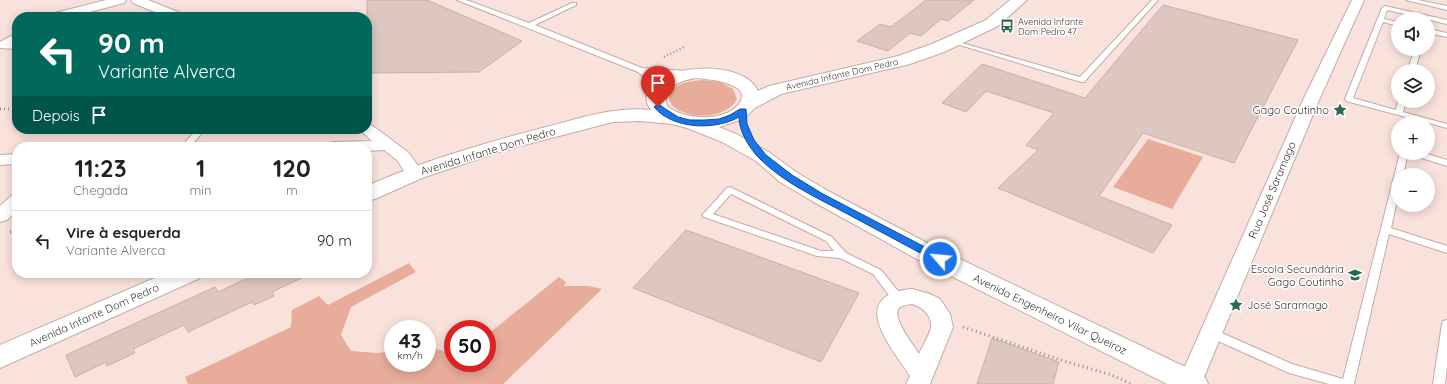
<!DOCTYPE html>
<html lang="pt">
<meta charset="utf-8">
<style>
:root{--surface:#fff;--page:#f2f2f2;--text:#222;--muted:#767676;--line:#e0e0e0}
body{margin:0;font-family:Quicksand,sans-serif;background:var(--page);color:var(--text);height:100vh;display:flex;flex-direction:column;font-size:15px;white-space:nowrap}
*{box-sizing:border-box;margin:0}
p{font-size:13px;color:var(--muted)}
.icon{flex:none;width:22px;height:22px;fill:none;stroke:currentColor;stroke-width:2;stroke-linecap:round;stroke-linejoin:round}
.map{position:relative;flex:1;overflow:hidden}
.details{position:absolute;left:12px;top:142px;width:360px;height:136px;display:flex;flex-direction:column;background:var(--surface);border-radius:16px;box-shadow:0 2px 10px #0003}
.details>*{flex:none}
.banner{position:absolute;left:12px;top:12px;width:360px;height:122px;border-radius:16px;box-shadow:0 2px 10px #0003;background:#00695c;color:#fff;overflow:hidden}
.tools{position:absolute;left:1391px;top:12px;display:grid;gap:8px}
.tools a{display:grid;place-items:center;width:44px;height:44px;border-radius:50%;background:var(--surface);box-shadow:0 2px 10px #0003;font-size:20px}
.speed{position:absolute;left:384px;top:320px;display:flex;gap:8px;font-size:20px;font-weight:700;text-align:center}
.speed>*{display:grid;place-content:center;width:52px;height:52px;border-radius:50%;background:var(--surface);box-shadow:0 2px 10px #0003;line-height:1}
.speed small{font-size:10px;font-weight:400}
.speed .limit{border:6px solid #d22;background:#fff;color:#111}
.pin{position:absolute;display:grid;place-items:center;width:34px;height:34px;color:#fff;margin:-41px -17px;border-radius:50% 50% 50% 0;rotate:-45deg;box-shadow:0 0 4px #0007}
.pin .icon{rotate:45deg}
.me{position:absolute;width:44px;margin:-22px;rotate:297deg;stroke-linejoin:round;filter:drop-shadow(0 0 3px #0008)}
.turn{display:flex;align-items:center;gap:14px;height:84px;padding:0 20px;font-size:18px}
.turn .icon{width:52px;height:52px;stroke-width:2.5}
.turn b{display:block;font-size:28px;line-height:34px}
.then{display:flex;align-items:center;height:38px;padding:0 20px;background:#0003;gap:8px;font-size:15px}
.eta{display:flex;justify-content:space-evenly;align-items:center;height:68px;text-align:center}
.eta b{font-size:24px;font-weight:700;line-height:28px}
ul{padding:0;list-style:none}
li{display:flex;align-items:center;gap:12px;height:60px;padding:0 20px;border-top:1px solid var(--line)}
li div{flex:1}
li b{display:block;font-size:15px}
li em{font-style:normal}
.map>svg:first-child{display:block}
.green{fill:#e8ac9a}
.building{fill:#ddc7c0;stroke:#c6b0aa}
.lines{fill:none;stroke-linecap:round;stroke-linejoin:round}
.lane-casing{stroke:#c1aca5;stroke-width:2}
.street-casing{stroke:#c1aca5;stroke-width:2}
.secondary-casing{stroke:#c1aca5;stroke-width:2}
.path-far2{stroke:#998985;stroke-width:2;stroke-dasharray:1 2.5;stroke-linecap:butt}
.path-far1{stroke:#998985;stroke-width:2.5;stroke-dasharray:1 3;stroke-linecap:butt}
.path{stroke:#998985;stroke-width:3;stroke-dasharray:1 3.5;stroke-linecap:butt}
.lane{fill:#fff;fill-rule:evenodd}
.street{fill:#fff;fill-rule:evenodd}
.secondary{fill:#fff;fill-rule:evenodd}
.route{fill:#1a73e8;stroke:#114b97}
.labels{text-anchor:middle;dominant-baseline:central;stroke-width:3;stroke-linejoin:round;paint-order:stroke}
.far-poi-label{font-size:9px;fill:#3f3634;stroke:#fff;text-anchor:start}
.far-street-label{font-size:9px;fill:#3f3634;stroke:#fff}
.poi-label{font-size:11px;fill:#3f3634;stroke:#fff;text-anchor:end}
.street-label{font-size:11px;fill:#3f3634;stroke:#fff}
</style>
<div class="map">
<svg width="1447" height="384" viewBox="0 0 1447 384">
<rect width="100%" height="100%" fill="#f9e2db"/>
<path class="green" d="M702,80l18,2 13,7 4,10c-9,19 -42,20 -59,11 -4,-3 -9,-7 -9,-12 0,-15 23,-17 33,-18z
M1148,139l55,18 -31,52 -59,-22z
M409,263l7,9 -65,35 -10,28 10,16 27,2 15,-2v12h34v-17l26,8v9h34v-28l72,-58 7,5 -2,4h25l13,3 -99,95h-315l-3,-7 106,-50 1,-17 27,-14 9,9z"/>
<path class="building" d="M367,0h60l95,41 -43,31 -112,1z
M926,0h48l-26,21 -7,-2 -20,17 -11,-3 -22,18 -31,-10 23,-17 11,3z
M1163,5l135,35 -64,123 -91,-30 -44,63 73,29 -19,28 -155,-65 40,-38 -12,-5 28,-32 -68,-22 -20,21 -24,-9 40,-39 103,34z
M686,230l173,63 -38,69 -188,-74z
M258,273h54l-40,19 2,4 -20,9 -2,-3 -64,30 -4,-7 -51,24 2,4 -28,13 -1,-4 -31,15 -9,-22 149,-68 3,5z
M992,338l67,24 -6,22h-76z"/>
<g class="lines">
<g class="lane-casing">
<path id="lane" d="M457,0h9l63,23 43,-20h4v2l-41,20 107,43 45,3 4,2 -4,2 -38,-2 7,4 8,12 -4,2h-3l-7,-10 -12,-9z
M1152,0h6l-74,82h-3l-131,-40 3,-2 2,1 125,36z
M1406,0h12l29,6v4z
M1385,6l62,14v4l-60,-14 -3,9 14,3v4l-15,-4 -30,76 43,12 2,-9h8l-3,11 44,12v4l-101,-27 -1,-2 37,-91z
M1428,29l19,4v4l-19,-4z
M1415,49h6l-6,22h-8z
M197,129h8l-15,18h-9z
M1400,153h8l-5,22h-5v21l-7,32 56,18v7l-58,-19 -35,150h-25l-40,-11 -82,-37 -2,-3 2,-3 4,-1 4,1 77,34 51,15z
M1411,153h13l23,7v6l-35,-11z
M730,187l102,50 14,16 35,17 21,26 1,3 -1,3h-8l-21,-28 -33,-16 -23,-2 -113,-39 -2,-2 2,-2 23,-25zM731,194l95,47 8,10h-13l-108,-37z
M1447,320v47l-2,17h-12l9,-60 1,-3z"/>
</g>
<g class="street-casing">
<path id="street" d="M106,0h20l-2,3 -53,14h-21l1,-3z
M131,0h17l35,14 1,3h-17l-34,-14z
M1352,0h12l-45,100 -117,282 -1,2h-22l-1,-2 125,-282z
M17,33v16l-17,-1v-6z
M367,124l6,2 36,27 14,20 -3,4 -6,1 -6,-1 -11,-17 -13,-10 -17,1v-4h-41l2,-4 6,-1 38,-1 -13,-12h8z
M17,154v10l-17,1v-10z
M17,194v16l-10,10 -7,2v-16l11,-10z
M912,289l18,5 10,5 10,15 3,13 -23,57h-24l4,-8c-19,-29 -64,-81 2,-87zM912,304c10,3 20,11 19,23 -1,7 -9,20 -12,27 -5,-8 -28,-37 -20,-46 3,-3 8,-3 13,-4z"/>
</g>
<g class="secondary-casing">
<path id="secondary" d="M1010,0h17l-29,26 -54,26 -34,12 -129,30 -26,14 -12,11 -24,8 17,7 34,19 26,19 32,19 107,56 269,129 4,8h-41l-250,-125 -105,-58 -32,-19 -24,-21 -34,-19 -35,-14 -15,-4 -32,-3 -27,1 -108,28 -83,28 -47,21 -8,2v-15c58,-26 118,-43 179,-59 35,-9 69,-21 105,-17 -29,-41 88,-59 107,-19l11,-5 129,-30 34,-12 54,-24zM696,78c11,1 60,5 42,27 -14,17 -55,15 -71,1l-2,-11c4,-11 20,-15 31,-17z
M166,273h35l-3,6 -198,89v-23z"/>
</g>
<path class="path-far2" d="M664,57l22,-11"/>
<path class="path-far1" d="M0,109h17"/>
<path class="path" d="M10,232l7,-1
M963,327l101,34 48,14 19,9"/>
<use href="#lane" class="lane"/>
<use href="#street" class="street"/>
<use href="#secondary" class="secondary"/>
</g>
<path class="route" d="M658,104l20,13 12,3h15l14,-1 11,-4 10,-6h6l1,15 7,16 12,15 26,20 31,19 121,63 1,2 -5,4 -3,-1c-32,-17 -65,-35 -97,-52 -27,-14 -58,-29 -80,-51 -10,-10 -21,-27 -21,-42 -24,14 -67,12 -85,-10z"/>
<defs>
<g id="bus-bare" transform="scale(1.08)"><path d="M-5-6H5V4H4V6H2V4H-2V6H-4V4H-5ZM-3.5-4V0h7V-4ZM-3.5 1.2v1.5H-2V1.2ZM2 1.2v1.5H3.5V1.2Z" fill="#286855" stroke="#fff" stroke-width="2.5" paint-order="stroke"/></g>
<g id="sight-bare" transform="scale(1.08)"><path d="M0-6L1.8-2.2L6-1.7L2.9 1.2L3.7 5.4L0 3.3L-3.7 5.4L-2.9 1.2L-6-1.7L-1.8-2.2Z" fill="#286855" stroke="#fff" stroke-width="2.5" paint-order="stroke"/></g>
<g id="school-bare" transform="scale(1.08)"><path d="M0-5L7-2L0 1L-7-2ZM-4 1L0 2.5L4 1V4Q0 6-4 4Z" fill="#286855" stroke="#fff" stroke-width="2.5" paint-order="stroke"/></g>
</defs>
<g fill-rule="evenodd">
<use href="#bus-bare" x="1007" y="26"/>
<use href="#sight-bare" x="1340" y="110"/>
<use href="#school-bare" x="1355" y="275"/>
<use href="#sight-bare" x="1236" y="305"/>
</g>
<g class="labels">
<g class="far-poi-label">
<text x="1018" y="21">Avenida Infante<tspan x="1018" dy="10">Dom Pedro 47</tspan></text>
</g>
<g class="far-street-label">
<text transform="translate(842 74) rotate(-13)">Avenida Infante Dom Pedro</text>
</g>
<g class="poi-label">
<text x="1329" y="110">Gago Coutinho</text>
<text x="1344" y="269">Escola Secundária<tspan x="1344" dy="13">Gago Coutinho</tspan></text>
<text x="1247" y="305" text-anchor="start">José Saramago</text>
</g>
<g class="street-label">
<text transform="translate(488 151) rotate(-17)">Avenida Infante Dom Pedro</text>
<text transform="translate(1272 190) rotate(-67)">Rua José Saramago</text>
<text transform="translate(1050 314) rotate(26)">Avenida Engenheiro Vilar Queiroz</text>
<text transform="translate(94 315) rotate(-24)">Avenida Infante Dom Pedro</text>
</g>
</g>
</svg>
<div class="tools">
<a><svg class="icon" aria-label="sound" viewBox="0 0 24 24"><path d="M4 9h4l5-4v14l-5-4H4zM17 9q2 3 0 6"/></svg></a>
<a><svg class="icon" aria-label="layers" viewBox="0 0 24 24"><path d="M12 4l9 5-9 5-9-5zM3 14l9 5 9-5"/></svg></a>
<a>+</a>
<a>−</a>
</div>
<div class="speed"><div>43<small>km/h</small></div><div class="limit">50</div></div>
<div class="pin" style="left:658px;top:107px;background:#d93025"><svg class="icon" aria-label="arrive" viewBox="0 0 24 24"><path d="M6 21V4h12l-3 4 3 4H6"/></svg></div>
<svg class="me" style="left:940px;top:259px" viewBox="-20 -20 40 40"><circle r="17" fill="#1a73e8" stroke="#fff" stroke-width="3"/><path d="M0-11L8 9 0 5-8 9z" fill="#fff"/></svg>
<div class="banner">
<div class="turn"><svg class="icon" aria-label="left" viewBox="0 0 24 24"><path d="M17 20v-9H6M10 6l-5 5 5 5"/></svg><div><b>90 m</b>Variante Alverca</div></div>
<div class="then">Depois<svg class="icon" aria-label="arrive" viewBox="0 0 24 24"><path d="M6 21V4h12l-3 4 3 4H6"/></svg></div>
</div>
<section class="details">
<div class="eta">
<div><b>11:23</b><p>Chegada</p></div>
<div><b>1</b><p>min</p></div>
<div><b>120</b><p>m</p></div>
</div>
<ul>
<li><svg class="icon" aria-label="left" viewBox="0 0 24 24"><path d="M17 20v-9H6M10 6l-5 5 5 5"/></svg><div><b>Vire à esquerda</b><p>Variante Alverca</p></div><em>90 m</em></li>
</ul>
</section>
</div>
